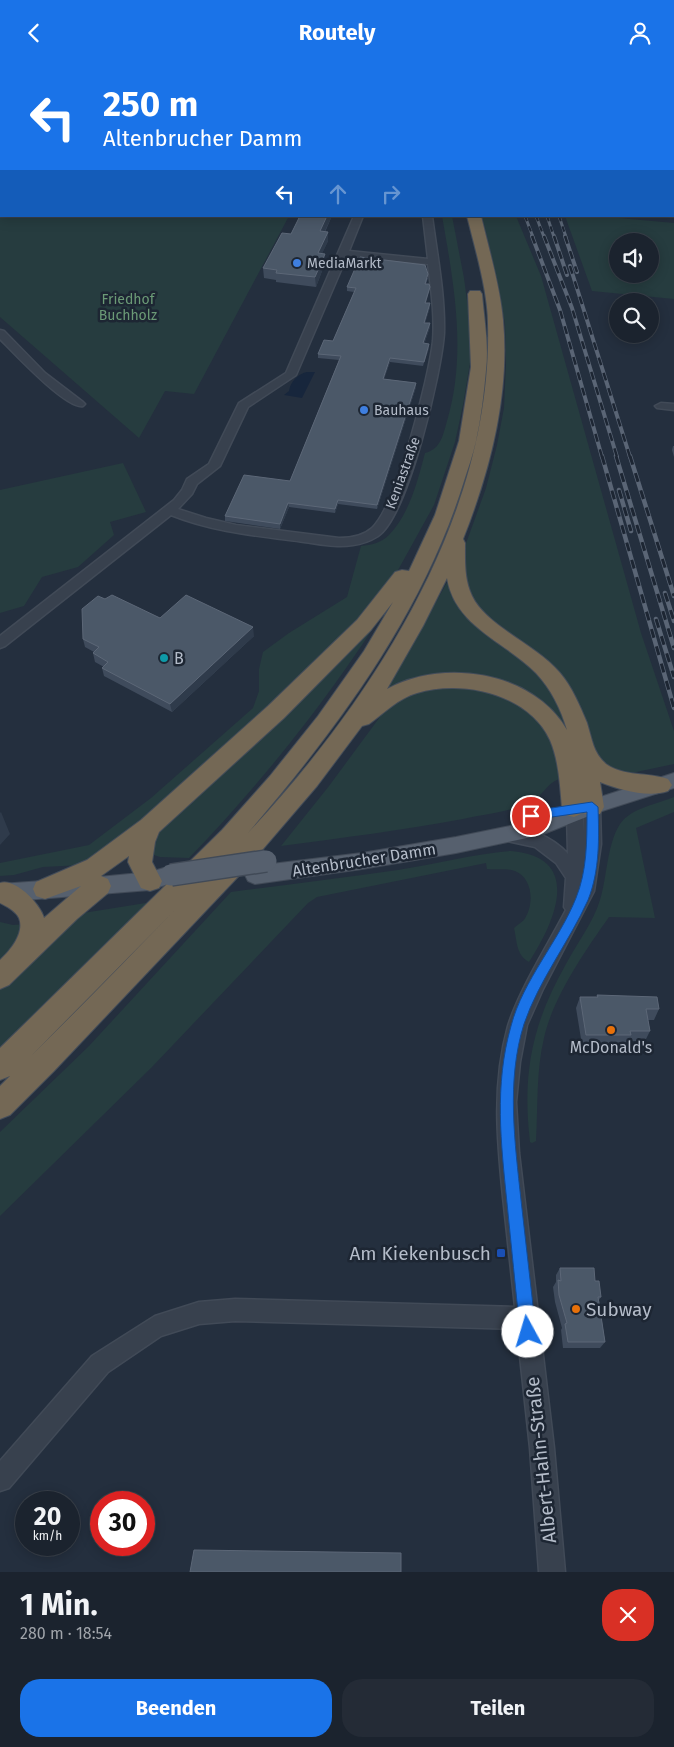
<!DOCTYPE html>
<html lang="de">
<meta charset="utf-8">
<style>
:root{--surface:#1b232e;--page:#242b36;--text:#f1f3f6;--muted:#a0a4aa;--line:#39404a;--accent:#1a73e8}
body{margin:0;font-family:"Fira Sans",sans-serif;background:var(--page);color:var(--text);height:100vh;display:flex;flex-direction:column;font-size:19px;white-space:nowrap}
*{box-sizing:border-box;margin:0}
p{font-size:16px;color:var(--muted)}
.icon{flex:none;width:28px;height:28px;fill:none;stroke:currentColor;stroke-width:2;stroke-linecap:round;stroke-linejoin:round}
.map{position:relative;height:1507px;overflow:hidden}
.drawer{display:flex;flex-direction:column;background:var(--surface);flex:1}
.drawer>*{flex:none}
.banner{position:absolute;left:0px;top:0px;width:675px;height:152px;box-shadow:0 2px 12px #0003,0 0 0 1px var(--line);background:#1a73e8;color:#fff;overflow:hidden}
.controls{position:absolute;left:609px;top:168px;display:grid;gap:10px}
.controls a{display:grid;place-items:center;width:50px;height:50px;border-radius:50%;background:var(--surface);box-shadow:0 2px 12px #0003,0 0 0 1px var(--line);font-size:25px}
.speed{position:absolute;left:15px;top:1426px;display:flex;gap:10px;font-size:25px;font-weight:700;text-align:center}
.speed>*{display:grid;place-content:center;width:65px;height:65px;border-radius:50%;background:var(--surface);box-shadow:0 2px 12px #0003,0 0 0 1px var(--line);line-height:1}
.speed small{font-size:12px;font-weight:400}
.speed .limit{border:8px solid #d22;background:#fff;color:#111}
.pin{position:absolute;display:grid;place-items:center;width:42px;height:42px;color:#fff;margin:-21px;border:2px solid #fff;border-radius:50%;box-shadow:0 1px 5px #0007}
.me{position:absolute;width:55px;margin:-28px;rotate:354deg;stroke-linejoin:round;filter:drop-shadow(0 0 4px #0008)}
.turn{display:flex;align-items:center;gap:18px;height:105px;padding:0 20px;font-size:22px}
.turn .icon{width:65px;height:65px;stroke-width:2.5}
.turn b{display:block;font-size:35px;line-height:42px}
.lanes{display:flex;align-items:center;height:48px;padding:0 20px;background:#0003;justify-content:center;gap:25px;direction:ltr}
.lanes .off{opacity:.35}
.round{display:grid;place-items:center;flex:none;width:52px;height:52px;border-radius:20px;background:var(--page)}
.headline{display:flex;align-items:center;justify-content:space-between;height:85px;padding:0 20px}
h1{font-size:30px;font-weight:700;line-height:38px}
.primary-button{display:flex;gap:10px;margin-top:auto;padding:10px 20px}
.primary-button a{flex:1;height:58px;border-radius:20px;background:var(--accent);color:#fff;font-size:20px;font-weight:700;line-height:58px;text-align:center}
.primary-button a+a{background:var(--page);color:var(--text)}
header{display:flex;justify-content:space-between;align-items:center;height:65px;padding:0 20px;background:var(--accent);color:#fff;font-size:22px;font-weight:700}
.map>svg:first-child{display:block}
.green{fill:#263c3f;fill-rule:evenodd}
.water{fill:#17263c}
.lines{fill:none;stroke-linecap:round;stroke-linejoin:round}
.minor-casing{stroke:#414a57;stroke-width:3}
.major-casing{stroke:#414a57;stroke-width:2}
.highway-casing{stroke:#434c59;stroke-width:2}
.minor{fill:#38414e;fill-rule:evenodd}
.major{fill:#56606e;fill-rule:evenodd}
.highway{fill:#746855;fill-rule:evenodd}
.rail-far2-casing{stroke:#5a6575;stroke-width:3}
.rail-far1-casing{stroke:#5a6575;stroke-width:4}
.rail-casing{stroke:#5a6575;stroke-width:4.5}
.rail-far2{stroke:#1d2633;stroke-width:2;stroke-dasharray:5.5;stroke-linecap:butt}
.rail-far1{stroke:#1d2633;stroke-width:2.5;stroke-dasharray:8;stroke-linecap:butt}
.rail{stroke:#1d2633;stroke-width:3;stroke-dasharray:9;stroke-linecap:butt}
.major-bridge-casing{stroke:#414a57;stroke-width:24;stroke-linecap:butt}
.major-bridge{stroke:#56606e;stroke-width:21}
.wall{fill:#3f4b5c}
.shaded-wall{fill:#2f3b4b}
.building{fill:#4b5868;stroke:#5c6777}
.route{fill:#1a73e8;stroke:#114b97}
.shop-dot{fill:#3f7fe0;stroke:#1d2633;stroke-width:2}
.culture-dot{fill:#0f9aa8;stroke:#1d2633;stroke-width:2}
.food-dot{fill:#e8710a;stroke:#1d2633;stroke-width:2}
.transit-dot{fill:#1a4fb4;stroke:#1d2633;stroke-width:2}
.labels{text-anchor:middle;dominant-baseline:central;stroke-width:5;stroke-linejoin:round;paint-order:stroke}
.far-poi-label{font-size:14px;fill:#b4bcc9;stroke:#1d2633;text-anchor:start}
.far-park-label{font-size:14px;fill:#6b9a76;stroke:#1d2633}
.far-street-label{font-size:14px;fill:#b4bcc9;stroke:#1d2633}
.poi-label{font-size:16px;fill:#b4bcc9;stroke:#1d2633;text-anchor:start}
.street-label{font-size:16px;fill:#b4bcc9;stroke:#1d2633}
.near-poi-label{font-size:19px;fill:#b4bcc9;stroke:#1d2633;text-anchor:end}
.near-street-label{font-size:19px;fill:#b4bcc9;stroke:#1d2633}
</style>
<header><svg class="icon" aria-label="back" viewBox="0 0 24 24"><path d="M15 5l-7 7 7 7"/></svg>Routely<svg class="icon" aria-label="person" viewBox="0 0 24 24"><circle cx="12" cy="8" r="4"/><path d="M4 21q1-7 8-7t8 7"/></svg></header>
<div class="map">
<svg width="674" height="1507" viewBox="0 0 674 1507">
<rect width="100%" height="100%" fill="#242f3e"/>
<path class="green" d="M212,0h209v1h-207z
M0,122l1,29h288l-95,178 -29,-3 -26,47 -139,-121z
M442,151h10l12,62 6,46v39l-7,42 -8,37 -21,63 -42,76 -32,42 -214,198 -63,44 -40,2 -29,8 -14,1v-13l89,-18 62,-47 102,-90 6,-17v-22l4,-17 26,-19 58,-36 14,-51c10,-1 20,-3 28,-11 20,-20 29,-55 36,-82 16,-4 18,-18 22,-32 20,-67 7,-137 -5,-205z
M482,151h34l25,60 100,357 33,98v33l-52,11 -26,-13 -15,-53 -20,-32 -79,-61 -20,-35 2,-32 22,-61 11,-43 7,-37 2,-44 -1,-40 -11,-58z
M565,151h32l77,7v76l-82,-8zM618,176h32v33h-32z
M123,398l23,49 -36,10 4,13 -36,32 -36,10 -18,29 -24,7v-123z
M450,512l2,5 95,99 26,57 -69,-54 -119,9z
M389,538c-57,92 -125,177 -200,255l-29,-1 -12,-4 6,-14 6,-9z
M482,621c26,13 59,24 70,54 5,12 5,26 7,39 -12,4 -17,18 -29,24 -21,9 -45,11 -67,16 -60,11 -121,19 -182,27l48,-60 59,-80 31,-18z
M674,732v15l-38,16 19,90 -46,-1c-24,34 -56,80 -65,121 -8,33 -6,69 -8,103l-4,2 -2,-1c-8,-69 2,-118 36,-178 11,-21 27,-41 34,-64 7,-22 7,-56 20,-76 11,-16 37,-20 54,-27z
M511,786c73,6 44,71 18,111 -13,-7 -12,-21 -15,-34 3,-3 7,-5 10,-8 10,-14 10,-41 -9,-49 -8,-3 -20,-1 -28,-2l-1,-6 -169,34 -9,6 -156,164 -152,149v-84l89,-86 142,-154c55,-7 111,-14 167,-22 38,-6 76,-16 113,-19z
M152,837l-152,147v-62l77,-73z
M0,857l13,3 13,-1 -26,47z"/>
<path class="water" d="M307,307h8l-13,26 -18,-3 5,-4c1,-9 10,-18 18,-19z"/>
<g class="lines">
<g class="minor-casing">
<path id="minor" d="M147,0h9l1,1h-9z
M514,0h8v1h-7z
M628,0h8v1h-7z
M0,67h1v4h-1z
M0,93l1,1v5h-1z
M354,151h9l-14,35 79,8 -5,-43h9c5,39 13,78 12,117 -2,37 -36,183 -66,203 -8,5 -16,8 -25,9 -16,3 -33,-1 -49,-3 -45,-6 -91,-10 -133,-27l-166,131 -5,2v-12l174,-136 8,-10 5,-11 22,-15 30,-61 47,-30zM347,191l81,8c3,25 7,51 5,77 -4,36 -36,164 -61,187 -9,8 -21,10 -33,10l-103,-13 -30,-7 -28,-9 14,-15 5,-10 23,-18 28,-59 48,-32z
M0,265l4,1 41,42 38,29 2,2 -2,2c-16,4 -70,-54 -83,-67z
M661,338l13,1v6l-17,-2 -2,-2z
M592,736l6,2 2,4 1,37 -7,47 -51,98 -16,36 -7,37 -4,40 3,51 35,295 11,124h-26l-9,-124 -13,-119 -282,-8 -36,3 -38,12 -53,36 -99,116 -9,3v-30l92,-105 63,-40 44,-14 36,-3 280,8c-4,-37 -8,-74 -12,-110 -6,-58 -11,-114 5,-171 11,-36 40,-81 58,-116l-2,-3 2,-29 -10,-15 -21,-16 -32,-7 -2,-5 2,-5c21,-7 51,8 65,24l-1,-39 2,-5 6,-1 6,1 2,5 1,18v-26l2,-4z"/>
</g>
<g class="major-casing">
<path id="major" d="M1,9v6l-1,1v-6z
M674,708v15l-75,24 -58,23 -85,18 -94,16 -107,15 -7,-3 -3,-6 3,-6 7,-3 107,-13 94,-16 83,-17 46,-18z
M164,803l7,3 3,6 -3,6 -21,7 -150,12v-18l99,-7 51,-5z"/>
</g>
<g class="highway-casing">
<path id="highway" d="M434,0h10v1h-10z
M467,151h14c8,34 19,70 22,104 7,74 -13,151 -40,219l2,4c0,18 -1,36 7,53 14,30 65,49 88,77 12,14 20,33 27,50 5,16 6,30 19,41 18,13 42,8 62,15l4,6 -4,6c-20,7 -48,-1 -68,-9l4,25 -4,7 -8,2 -9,-3 -9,4 -8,-2 -4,-7c-2,-22 -3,-47 -12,-68 -21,-46 -88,-61 -133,-47 -18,5 -33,20 -48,31l-7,2 -45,60 -66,77 -197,208 -44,44 -10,4v-33l10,-10 -10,4v-32l222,-218 48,-54 48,-60 46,-65 29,-49 -22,28 -87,88 -125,114 -4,10 -3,20 10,19 -3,7 -9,3 -9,-3 -13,-26 1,-6 -28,20 7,3 3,7 -3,7 -31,26 -68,66 -9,4v-29c10,-9 25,-27 19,-42 -3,-7 -13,-12 -19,-15v-20c16,-5 40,21 44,35l37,-32 -36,13 -9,-3 -3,-7 3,-7 51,-22 54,-40 127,-114 89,-86 38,-48 7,-2 7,1 26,-56 24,-74 12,-74 -3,-73 2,-3h10l2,3c2,24 7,52 4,76 -2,23 -5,48 -10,71 -3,14 -8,27 -12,40 -41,133 -127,248 -217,353 126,-134 246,-319 241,-510 0,-32 -13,-76 -21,-108zM447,513c8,49 59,64 89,95 15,16 25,36 31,57 -34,-59 -124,-72 -180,-41l36,-63zM175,845c-48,49 -95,98 -144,146z"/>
</g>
<use href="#minor" class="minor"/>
<use href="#major" class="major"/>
<use href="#highway" class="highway"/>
<g class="rail-far2-casing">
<path id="rail-far2" d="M525,151l8,21
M536,151l8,21
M547,151l7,21
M559,151l7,21"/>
</g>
<g class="rail-far1-casing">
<path id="rail-far1" d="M532,171l28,74 42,147
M544,171l28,72 45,149
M554,171l13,39
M565,171l12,36
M570,201l60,191"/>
</g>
<g class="rail-casing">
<path id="rail" d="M602,391l72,252
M616,391l58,192
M630,391l44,140
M619,425l12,41
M665,528l9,28
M656,554l18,58"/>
</g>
<use href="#rail-far2" class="rail-far2"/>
<use href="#rail-far1" class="rail-far1"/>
<use href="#rail" class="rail"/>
<g class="major-bridge-casing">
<path id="major-bridge" d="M171,810l95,-14"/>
</g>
<use href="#major-bridge" class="major-bridge"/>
</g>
<path class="wall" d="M298,151h34l-7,16h3v9l-6,12 3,10 -9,24 -40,-5v-2l-12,-2 -1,-10 28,-34 7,-15z
M428,213l-2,6 4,3 -4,16h4v4l-5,16h5v4l-6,17 5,4 -6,18 -33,-4 -6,17 32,4v4l-39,122 -39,-5 -3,9 -46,-6 -9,22 -55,-8v-5l65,-35 49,-121 -21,-2v-4l15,-13 21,-49 -7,-1v-4z
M673,381h1v11l-2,-7z
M105,534l55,19 94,18 -82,76 -68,-36 -2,-8 2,-1 -9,-5 -2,-9 1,-1 -9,-5 -2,-8z
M597,930l62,14 -5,11h-6l2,11 -5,10h-17l-2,4h-44l-6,-37 4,-11h17z
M560,1203l35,13 6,16 -2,3 6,42 -5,6h-37l-2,-18 1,-2 -7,-26 -2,-15 3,-5v-7z"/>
<path class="shaded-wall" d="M327,151h5l-12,25v-10z
M328,167v9l-10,21v-9z
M325,189v9l-9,24 -1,-10z
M430,238v4l-6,20v-4z
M430,258v4l-7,21v-5z
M429,279v4l-6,18 1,-4z
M390,293v4l-8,21 1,-4z
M416,318v4l-39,122v-4z
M338,435v4l-3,9v-4z
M288,438l1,4 -9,22v-5z
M253,562l1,9 -82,76 -2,-8z
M1,747l9,22 -10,11v-32z"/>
<path class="building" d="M300,151h27l-7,15 8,1 -10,21 7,1 -10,23 -39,-4 1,-3 -14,-2 19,-35 9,1z
M360,192l65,8 3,9 -3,10h4l1,3 -5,16h5l-6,20h6l-7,20 6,1 -5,18 -34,-4 -7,21 33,4 -39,122 -39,-5 -3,9 -47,-6 -8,21 -55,-8 19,-41 46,6 51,-125 -23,-2 6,-14 9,1 23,-53 -9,-1z
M112,530l48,23 26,-23 67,32 -83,77 -68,-36 6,-6 -15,-9 6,-6 -16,-8 -1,-30 16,-13 7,3z
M597,930l60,2 2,12h-13l4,22h-20l1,4h-45l-6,-38h18z
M560,1203h34l1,13h4l2,16h-3l7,45h-37l-3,-18 2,-1 -8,-28 -1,-15 3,1z
M194,1485l207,3v19h-211z"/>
<path class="route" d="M592,737l6,5c1,30 2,63 -10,93 -19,42 -49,80 -64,124 -18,57 -9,119 -3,176 5,44 10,88 15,132l-2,6 -6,2 -6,-2 -2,-6c-4,-43 -9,-86 -13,-129 -6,-60 -13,-117 4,-177 12,-46 48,-85 65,-128 11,-27 11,-57 11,-86l-56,8 -6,-4 6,-5z"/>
<g class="shop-dot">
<circle cx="297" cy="198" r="5"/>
<circle cx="364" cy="345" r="5"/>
</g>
<circle class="culture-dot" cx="164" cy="593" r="5"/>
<g class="food-dot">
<circle cx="611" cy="965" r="5"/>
<circle cx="576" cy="1244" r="5"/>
</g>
<rect class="transit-dot" x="496" y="1183" width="10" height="10" rx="2.5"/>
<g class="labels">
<g class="far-poi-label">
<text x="307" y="198">MediaMarkt</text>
<text x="374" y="345">Bauhaus</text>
</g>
<g class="far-park-label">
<text x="128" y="234">Friedhof<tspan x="128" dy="16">Buchholz</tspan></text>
</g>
<g class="far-street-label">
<text transform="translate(403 408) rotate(-70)">Keniastraße</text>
</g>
<g class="poi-label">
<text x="174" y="593">B</text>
<text x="611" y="982" text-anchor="middle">McDonald's</text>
</g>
<g class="street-label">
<text transform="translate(364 795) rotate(-9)">Altenbrucher Damm</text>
</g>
<g class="near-poi-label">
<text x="491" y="1188">Am Kiekenbusch</text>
<text x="586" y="1244" text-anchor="start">Subway</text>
</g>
<g class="near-street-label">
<text transform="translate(541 1395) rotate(-96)">Albert-Hahn-Straße</text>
</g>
</g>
</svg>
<div class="controls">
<a><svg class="icon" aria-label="sound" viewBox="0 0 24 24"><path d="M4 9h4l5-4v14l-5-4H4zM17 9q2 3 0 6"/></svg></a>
<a><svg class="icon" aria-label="search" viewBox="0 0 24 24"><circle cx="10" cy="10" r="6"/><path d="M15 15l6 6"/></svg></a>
</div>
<div class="speed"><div>20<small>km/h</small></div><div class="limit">30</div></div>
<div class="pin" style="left:531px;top:751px;background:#d93025"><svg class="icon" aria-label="arrive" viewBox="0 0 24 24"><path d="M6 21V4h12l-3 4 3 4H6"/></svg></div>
<svg class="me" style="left:528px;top:1267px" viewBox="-20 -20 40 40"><circle r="19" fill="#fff"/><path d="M0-13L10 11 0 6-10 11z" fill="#1a73e8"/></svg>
<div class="banner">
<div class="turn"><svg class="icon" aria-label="left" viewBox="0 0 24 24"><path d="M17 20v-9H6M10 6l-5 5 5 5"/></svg><div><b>250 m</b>Altenbrucher Damm</div></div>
<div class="lanes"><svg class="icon" aria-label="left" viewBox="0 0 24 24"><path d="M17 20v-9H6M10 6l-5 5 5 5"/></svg><svg class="icon off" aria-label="ahead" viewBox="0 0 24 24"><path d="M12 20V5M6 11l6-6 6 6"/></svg><svg class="icon off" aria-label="right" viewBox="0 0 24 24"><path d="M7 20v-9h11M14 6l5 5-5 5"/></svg></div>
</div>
</div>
<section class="drawer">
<div class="headline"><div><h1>1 Min.</h1><p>280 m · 18:54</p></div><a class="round" style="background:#d93025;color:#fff"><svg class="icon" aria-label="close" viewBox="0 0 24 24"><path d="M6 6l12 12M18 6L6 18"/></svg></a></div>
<div class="primary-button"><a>Beenden</a><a>Teilen</a></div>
</section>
